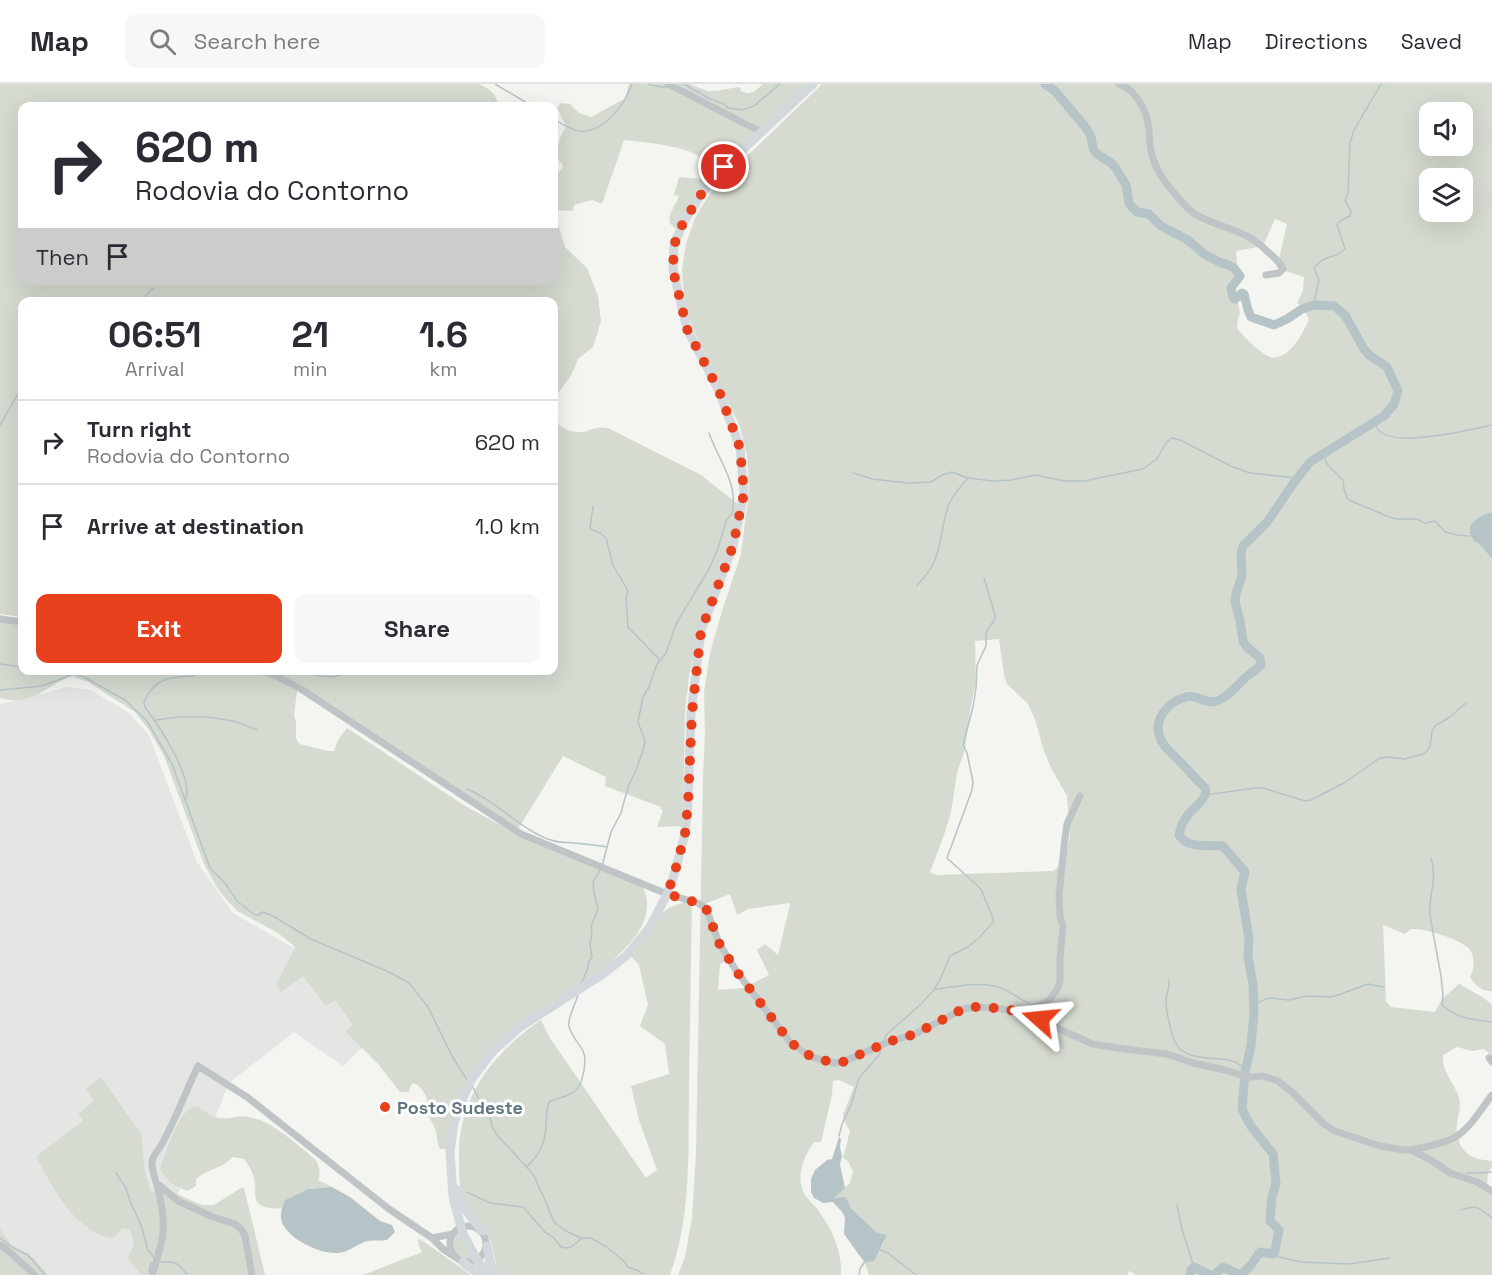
<!DOCTYPE html>
<style>
:root{--surface:#fff;--page:#f7f7f7;--text:#2b2b33;--muted:#7c7c81;--line:#e1e1e2;--accent:#e7401d}
body{margin:0;font-family:"Space Grotesk",sans-serif;background:var(--page);color:var(--text);height:100vh;display:flex;flex-direction:column;font-size:22px;white-space:nowrap}
*{box-sizing:border-box;margin:0}
p{font-size:20px;color:var(--muted)}
.icon{flex:none;width:33px;height:33px;fill:none;stroke:currentColor;stroke-width:2;stroke-linecap:round;stroke-linejoin:round}
.map{position:relative;flex:1;overflow:hidden}
.panel{position:absolute;left:18px;top:213px;width:540px;height:378px;display:flex;flex-direction:column;background:var(--surface);border-radius:12px;box-shadow:0 6px 24px #0002}
.panel>*{flex:none}
.banner{position:absolute;left:18px;top:18px;width:540px;height:183px;border-radius:12px;box-shadow:0 6px 24px #0002;background:#fff;color:var(--text);overflow:hidden}
.fabs{position:absolute;left:1419px;top:18px;display:grid;gap:12px}
.fabs a{display:grid;place-items:center;width:54px;height:54px;border-radius:12px;background:var(--surface);box-shadow:0 6px 24px #0002;font-size:30px}
.pin{position:absolute;display:grid;place-items:center;width:51px;height:51px;color:#fff;margin:-26px;border:3px solid #fff;border-radius:50%;box-shadow:0 2px 6px #0007}
.me{position:absolute;width:66px;margin:-33px;rotate:288deg;stroke-linejoin:round;filter:drop-shadow(0 0 4px #0008)}
.turn{display:flex;align-items:center;gap:21px;height:126px;padding:0 18px;font-size:27px}
.turn .icon{width:78px;height:78px;stroke-width:2.5}
.turn b{display:block;font-size:42px;line-height:51px}
.then{display:flex;align-items:center;height:57px;padding:0 18px;background:#0003;gap:12px;font-size:22px}
.eta{display:flex;justify-content:space-evenly;align-items:center;height:102px;text-align:center}
.eta b{font-size:36px;font-weight:600;line-height:42px}
.button{display:flex;gap:12px;margin-top:auto;padding:12px 18px}
.button a{flex:1;height:69px;border-radius:12px;background:var(--accent);color:#fff;font-size:24px;font-weight:600;line-height:69px;text-align:center}
.button a+a{background:var(--page);color:var(--text)}
ul{padding:0;list-style:none}
li{display:flex;align-items:center;gap:18px;height:84px;padding:0 18px;border-top:2px solid var(--line)}
li div{flex:1}
li b{display:block;font-size:22px}
li em{font-style:normal}
header{display:flex;align-items:center;gap:36px;box-sizing:border-box;height:84px;padding:0 30px;background:var(--surface);border-bottom:2px solid var(--line)}
header strong{font-size:28px}
nav{display:flex;gap:33px;margin-inline-start:auto;font-size:21px}
.search{width:420px;height:54px;background:var(--page);display:flex;align-items:center;gap:15px;box-sizing:border-box;padding:0 21px;border-radius:12px;color:var(--muted);font-size:22px}
.map>svg:first-child{display:block}
.built{fill:#e5e5e3}
.green{fill:#d5dbd1;fill-rule:evenodd}
.water{fill:#b6c4c7}
.lines{fill:none;stroke-linecap:round;stroke-linejoin:round}
.stream{stroke:#b6c4c7;stroke-width:1.5}
.river{stroke:#b6c4c7;stroke-width:9}
.minor{stroke:#bfc4c6;stroke-width:7}
.major{stroke:#d2d8dc;stroke-width:9}
.route{stroke:#e7401d;stroke-width:10;stroke-dasharray:0 18}
.poi-dot{fill:#e7401d;stroke:#fff;stroke-width:2}
.labels{text-anchor:middle;dominant-baseline:central;stroke-width:6;stroke-linejoin:round;paint-order:stroke}
.poi-label{font-size:18px;font-weight:bold;fill:#627682;stroke:#fff;text-anchor:start}
</style>
<header>
<strong>Map</strong>
<div class="search"><svg class="icon" aria-label="search" viewBox="0 0 24 24"><circle cx="10" cy="10" r="6"/><path d="M15 15l6 6"/></svg>Search here</div>
<nav><a>Map</a><a>Directions</a><a>Saved</a></nav>
</header>
<div class="map">
<svg width="1492" height="1191" viewBox="0 0 1492 1191">
<rect width="100%" height="100%" fill="#f4f4f0"/>
<path class="built" d="M67,603l23,3 38,22 21,23 48,127 36,51 82,47 90,46 -62,60 -49,-34 -65,51 -21,53 -36,69 29,70h-201v-571z"/>
<path class="green" d="M0,0h479c11,5 17,10 20,22h-477v174h532v-106l4,-1 5,-6c-1,-5 -6,-7 -7,-11l4,-18 6,-12 -9,-18 4,-5 9,1 9,9 12,4 31,-17 3,1 4,-17h60l19,7h8l22,-4 2,1 1,3c11,5 14,0 22,-7h47l-96,92 -33,55c-22,-8 -7,-21 -2,-35l-5,-1 5,-18 25,2 3,-4c-1,-7 -3,-13 -8,-18 -11,-11 -57,-15 -75,-17l-22,64 -10,-4 -18,5 -1,6 -16,-1 -2,2v3l10,32 22,21 11,28 3,25 -8,26 -15,12 -3,8 -5,10 -11,15 -5,2v-92h-532v315l-22,-3z
M822,0h670v428c-11,3 -29,11 -20,26 2,4 4,3 7,6 5,5 9,10 13,15v432c-10,1 -17,-6 -22,-14 5,-9 6,-24 -4,-31 -10,-8 -42,-18 -55,-17l-6,5 -22,-9 3,76 5,6 44,5 7,-13 17,-15 25,14 8,7v53l-4,-6 -4,-3 -12,2 -15,-4 -14,8c-2,17 12,28 16,43 2,8 0,16 -2,24 -2,15 4,33 21,37 4,1 9,1 14,2v6l-4,5 -1,13 5,4v86h-355l-8,-4 -2,4h-258l-3,-9 -4,-7 4,3 11,-8 7,-11 -7,-10 -26,-25 -3,-7 -14,-3 16,-15 3,-12 -5,-10 -5,-3 7,-27 -6,-10 -1,-6 11,-28 -15,-7 -6,1 -1,14 -11,47h-7c-11,16 -21,39 -6,57 4,5 9,8 12,14 13,18 22,39 21,62h-163l7,-18 7,-39 4,-64 7,-377 2,-44 -1,-41 6,-39 12,-42 19,-57 8,-63 -2,-36 -7,-28 -46,-96 -6,-16 -4,-18 -2,-27 4,-26 9,-26 9,-15 10,-15zM1430,28h32v34h-32zM1430,94h32v34h-32zM1275,135l12,5 -10,44 27,9 -1,14 -6,12 6,4 6,12c-5,13 -21,43 -39,38 -10,-4 -26,-20 -33,-29l1,-10 2,-5 -6,-29 4,-9 -2,-24 27,-5zM999,555l5,36 3,9 21,20 7,15 8,29 8,20 16,28 3,40 -6,26 -11,9 -116,4 -7,-3 14,-37 7,-23 6,-39 8,-24 5,-38 6,-30 -1,-40zM730,810l7,21 11,-6 41,-6 1,2 -12,50 -13,-11 -8,6 12,25 -25,13 -26,2 2,-26 11,-6 -29,-53z
M554,324c1,5 1,10 3,14 5,9 22,12 30,9 9,-3 14,-5 23,-2l91,46 38,30 -3,19 -39,116 -8,36 -4,36 -2,114 -26,1 6,-17 -3,-1 1,-2 -56,-21 1,-9 -43,-21 -45,73 -220,-144 -26,-14 282,-1z
M0,538l22,3v45h239l18,9 18,12 -3,25 2,6v16l2,4 2,2 27,7h7l4,-11 9,-12 118,78 50,27 126,50c20,36 -14,65 -39,87l-69,45 -57,55 -29,79h-7l-2,-4 -2,-14 -11,-23 2,-10 -6,-10 -7,-5 -3,2 -2,7h-9l-21,-27 -34,-34 8,-6 -18,-25 -9,6 -23,-30 -22,16 -5,-8 19,-36 -1,-2 -16,-13 -41,-22 -18,-20 -15,-27 -40,-108 -15,-26 -14,-18 -47,-30 -17,-6c-26,11 -41,31 -71,22z
M692,814c-1,62 -2,125 -3,187 -1,63 3,130 -19,190h-172c-3,-13 -4,-28 -10,-40 -7,-14 -21,-24 -26,-38 -3,-12 -3,-25 -3,-37 -2,-62 34,-107 82,-140l9,18 96,140 11,-8 -18,-50 -8,-34 38,-12 -4,-30 -25,-18 8,-21 -9,-40 -9,-10c10,-13 24,-37 36,-45 8,-6 19,-6 26,-12z
M101,993l40,57c2,10 1,20 3,30 1,10 4,19 8,29l9,-3 9,1 32,14h12l27,-17h3l21,87h-123l-12,-13 -2,-6c7,-8 7,-18 1,-27l-7,-1c-2,3 -6,9 -10,10 -2,0 -6,-1 -9,-2 -32,-12 -50,-49 -66,-77l1,-4 45,-34 -5,-7 16,-13 -8,-12z
M194,1022c10,2 15,11 25,12 10,2 19,-3 29,-1 24,3 49,28 68,43 3,6 5,13 2,20l14,7 -24,2 -23,11 -3,8c-9,1 -21,1 -26,-8 -2,-5 0,-10 -1,-15 0,-9 -5,-18 -11,-26l-11,-2c-13,13 -24,11 -37,22v7l-9,5 -17,-8 -10,-14c7,-18 16,-54 34,-63z
M0,1145l12,17 22,12 14,17h-48z
M459,1148l13,27c-18,2 -24,-14 -13,-27z
M420,1155l51,36h-108l59,-23 -3,-6 -1,-6z"/>
<path class="water" d="M1492,428v47c-4,-5 -8,-10 -13,-15 -4,-3 -4,-1 -7,-6 -9,-15 9,-23 20,-26z
M839,1053l2,2 -1,8 2,9 -2,8 5,24 -11,10 11,-1 3,4 3,7 26,25 10,2 -13,26 -8,1 -4,-3 -18,-25 1,-16 -2,-5 -10,-11 -10,1 -9,-5 -3,-6v-13l4,-9 12,-10 5,-1z
M332,1103l18,10 30,24 12,4 3,7 -8,8c-6,1 -14,0 -19,1 -11,2 -19,12 -31,12 -18,1 -54,-16 -56,-35 -1,-6 2,-13 4,-18l23,-11z"/>
<g class="lines">
<path class="stream" d="M495,0l37,22
M648,0l13,3h6
M684,0l26,15 14,5 4,4 14,2 12,-4 26,-22
M554,35c21,14 34,19 55,0 13,-12 16,-19 23,-35
M140,218l13,-14
M1317,221l-2,-7 4,-18 -5,-12c11,-14 21,-9 31,-19l-8,-25 3,-3 10,-5 1,-5 -6,-10 3,-8 2,-50 4,-13 27,-46
M1374,338c2,5 4,9 8,11 19,13 87,-3 110,-8
M0,341l22,-38
M1323,369l4,11 16,16 1,9 3,9 4,3 36,15 9,3h21l8,4 10,-2 10,11 12,3 13,1
M853,389l19,6 36,4 23,-1 11,-7 10,-3 16,6 25,3 18,-1 24,-5 30,6h19l59,-12 14,-10 9,-16 6,-5 8,2 53,27 17,6 47,5
M593,422l-3,23 10,4 6,5 7,27 15,26 -2,7 2,29 31,32
M917,501c7,-7 13,-14 17,-23 9,-19 7,-41 16,-60 4,-8 11,-16 17,-23
M0,580l22,3
M48,586l26,4 10,3 41,23 22,21 25,43 38,104 15,15 12,18 18,14h3l5,-3 10,4 38,23 80,34 18,10 19,24 24,49 15,24
M295,586l26,6 12,1 25,-7
M0,606l42,-4 30,-11
M156,636l22,-3h29l27,4 23,9
M467,705c30,12 55,42 84,51 7,3 16,2 23,3 11,1 22,2 33,4
M1205,711l50,-7h8l42,13 6,-1 33,-17 36,-25 9,-1 16,2 18,-5 3,-2 4,-6 2,-14 3,-6 15,-9 16,-14
M186,715c7,-23 -27,-73 -41,-92l-1,-5c11,-25 26,-25 50,-26l3,-6
M1431,774c7,19 -3,39 -1,58l11,60 2,19 -1,10c16,14 29,14 50,17
M602,782l9,-34 10,-19 7,-26 9,-19 7,-21 1,-6 -7,-19 5,-25 6,-10 8,-23 9,-11 10,-29 33,-55 8,-18 10,-32 5,-5c1,-6 2,-13 1,-19 -2,-20 -17,-42 -24,-62
M1169,896c1,7 -2,12 -3,19 -1,6 5,34 8,41 14,31 62,7 71,32
M581,900l7,-16 1,-7 3,-4 -2,-12 2,-12 -1,-6 7,-18 -4,-16 -1,-11 7,-12
M936,905c19,-2 43,-8 62,-2 12,4 22,12 33,18
M1254,923l5,-5 10,-4 20,2 18,-4 23,1 8,-2 30,-11 16,3
M1038,925l22,13
M884,957l2,-6 34,-30 13,-14 7,-11 10,-24 18,-9 11,-9 15,-17 -13,-32 -34,-31 25,-68 1,-8 -6,-29 -4,-8 10,-38 3,-19 1,-23 9,-19v-14l9,-13v-4l-11,-37
M472,1002l19,34 1,7 5,8 36,39 13,28 4,11 5,10 11,8 15,7h10l14,8 19,15 4,6 11,4 4,4
M839,1052l3,-12 9,-19 8,-27 20,-23 3,-7
M527,1082c14,-11 19,-27 19,-44 1,-7 0,-13 3,-20 20,-8 31,-6 35,-32 1,-7 2,-13 -1,-19 -4,-8 -12,-15 -14,-25 -2,-8 7,-23 9,-31
M116,1089l10,15 4,13 11,24 7,25 7,9
M1466,1089h12l14,-1
M467,1108l23,11 33,4 22,25 9,6 7,9 4,1 6,-1 10,-8
M1177,1121l5,24 12,38
M1461,1126c17,-6 18,-2 31,8
M0,1154l12,9 16,8 17,20
M880,1166l8,3 28,22
M1273,1170l6,3 22,5 48,2 41,-6
M161,1178c14,-1 18,1 26,13
M149,1187l2,-8h2
M859,1191l1,-6 5,-8"/>
<path class="river" d="M1045,0l10,7 32,38 4,8 2,11 3,5 7,5 7,4 5,5 11,18 3,18 2,3 6,6 12,2 12,12 27,14 16,14 17,9 5,1 8,4 6,8 -9,12 2,9 2,2 7,-6 2,1 4,16 3,7 23,8 13,-6 15,-10 12,-4 20,1 11,9 19,34 5,6 18,12 11,24 -4,13 -10,12 -74,46 -17,22 -26,38 -24,24 -2,7 1,23 -6,17 -1,9 5,19 3,20 3,5 14,12 1,7c-5,5 -10,8 -15,12 -9,8 -17,20 -29,24 -11,4 -20,-7 -31,-4 -19,5 -34,23 -25,43 5,10 14,16 21,24 8,8 15,16 23,24l1,5c-8,18 -22,17 -27,42 10,15 29,9 44,11l22,26 -4,17 8,51 -1,16 5,29 1,28 -3,33 -6,26 -3,37 8,16 23,29 3,29 -4,14 -2,22v2l9,9 -4,21 -2,3 -13,-2 -9,13 -10,10 -18,-8 -9,8
M1190,1191l1,-5 3,-3 16,8"/>
<path class="minor" d="M668,0l93,48
M1119,0c16,6 26,23 29,39 2,11 1,22 4,32 4,15 13,28 23,39 6,7 12,15 20,20 13,8 29,12 43,18 11,4 21,11 30,20 6,5 12,10 15,17l-4,4 -13,2
M0,535l22,3
M260,586l16,6 25,13 220,145 146,60 31,9 8,5 13,35 18,29 53,70 15,11 9,5 21,5 8,-1 45,-20 27,-8 48,-25 12,-2 20,1 28,4 69,32 40,6 35,4 26,9 32,7 13,4 12,3 13,-1 15,5 14,11 32,32 11,7 45,15 24,4h7l20,10 19,13 27,9 15,9
M1023,928l22,-9 5,-4 8,-11 2,-7v-22l3,-33 -3,-10 -1,-21 6,-57 2,-14 13,-28
M1489,974l3,4
M1411,1066c13,-3 26,-5 38,-10 19,-7 31,-30 43,-45
M158,1100l20,17 35,16 22,7 6,5 4,7 7,39
M450 1160a18 18 0 1 1 36 0a18 18 0 1 1-36 0Z
M432,1154l21,-4
M0,1161l6,4 29,26
M152,1191c10,-31 15,-44 8,-77 -1,-9 -9,-28 -8,-36 1,-8 8,-13 11,-20 13,-24 23,-51 35,-76l49,31 142,112 43,29 11,11 12,8"/>
<path class="major" d="M456,1105l9,20 17,22
M487,1162l4,20 4,9
M463,1178l6,5 12,8
M490,1191l-13,-15 -14,-26 -10,-37 -3,-46 4,-28 11,-30 8,-16 20,-26 27,-24 83,-53 24,-19 23,-28 17,-33 7,-19 11,-41 3,-30 3,-91 10,-82 32,-85 11,-53 -4,-45 -21,-57 -32,-62 -14,-59 1,-25 9,-22 19,-30 22,-26 89,-83"/>
</g>
<g class="lines">
<path class="route" d="M724,83l-22,26 -19,30 -9,22 -1,25 14,59 32,62 21,57 4,45 -11,53 -32,85 -9,82 -4,91 -3,30 -11,41 -7,19 31,9 8,5 13,35 18,29 53,70 15,11 9,5 21,5 8,-1 45,-20 27,-8 48,-25 12,-2 20,1 28,4 17,7"/>
</g>
<circle class="poi-dot" cx="385" cy="1023" r="6"/>
<g class="labels">
<g class="poi-label">
<text x="397" y="1023">Posto Sudeste</text>
</g>
</g>
</svg>
<div class="fabs">
<a><svg class="icon" aria-label="sound" viewBox="0 0 24 24"><path d="M4 9h4l5-4v14l-5-4H4zM17 9q2 3 0 6"/></svg></a>
<a><svg class="icon" aria-label="layers" viewBox="0 0 24 24"><path d="M12 4l9 5-9 5-9-5zM3 14l9 5 9-5"/></svg></a>
</div>
<div class="pin" style="left:724px;top:83px;background:#d93025"><svg class="icon" aria-label="arrive" viewBox="0 0 24 24"><path d="M6 21V4h12l-3 4 3 4H6"/></svg></div>
<svg class="me" style="left:1040px;top:935px" viewBox="-20 -20 40 40"><path d="M0-17L14 15 0 8-14 15z" fill="#e7401d" stroke="#fff" stroke-width="4"/></svg>
<div class="banner">
<div class="turn"><svg class="icon" aria-label="right" viewBox="0 0 24 24"><path d="M7 20v-9h11M14 6l5 5-5 5"/></svg><div><b>620 m</b>Rodovia do Contorno</div></div>
<div class="then">Then<svg class="icon" aria-label="arrive" viewBox="0 0 24 24"><path d="M6 21V4h12l-3 4 3 4H6"/></svg></div>
</div>
<section class="panel">
<div class="eta">
<div><b>06:51</b><p>Arrival</p></div>
<div><b>21</b><p>min</p></div>
<div><b>1.6</b><p>km</p></div>
</div>
<ul>
<li><svg class="icon" aria-label="right" viewBox="0 0 24 24"><path d="M7 20v-9h11M14 6l5 5-5 5"/></svg><div><b>Turn right</b><p>Rodovia do Contorno</p></div><em>620 m</em></li>
<li><svg class="icon" aria-label="arrive" viewBox="0 0 24 24"><path d="M6 21V4h12l-3 4 3 4H6"/></svg><div><b>Arrive at destination</b></div><em>1.0 km</em></li>
</ul>
<div class="button"><a>Exit</a><a>Share</a></div>
</section>
</div>
